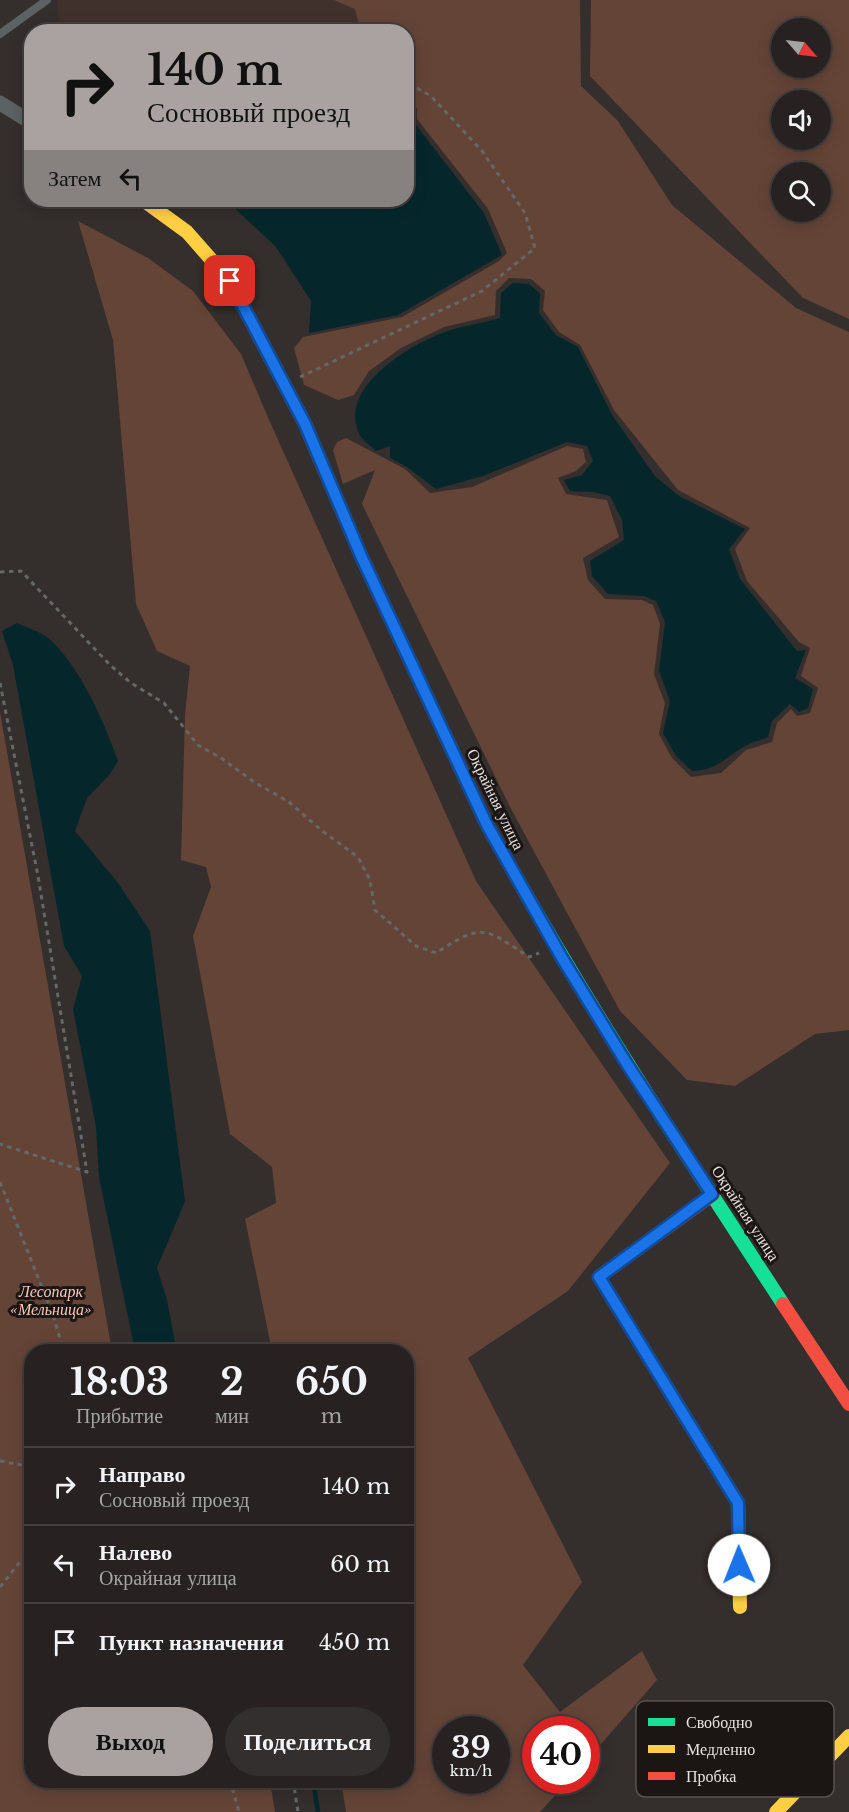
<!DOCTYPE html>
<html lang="ru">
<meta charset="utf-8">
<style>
:root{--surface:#272221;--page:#332f2e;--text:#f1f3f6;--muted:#a4a4a5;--line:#433f3f;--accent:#a9a2a0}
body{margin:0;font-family:"Libre Baskerville",serif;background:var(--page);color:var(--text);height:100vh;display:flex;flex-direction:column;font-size:22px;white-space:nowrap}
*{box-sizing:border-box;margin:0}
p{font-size:20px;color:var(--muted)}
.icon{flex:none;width:33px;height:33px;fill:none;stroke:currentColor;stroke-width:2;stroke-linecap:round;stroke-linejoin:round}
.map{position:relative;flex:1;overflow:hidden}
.drawer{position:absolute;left:24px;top:1344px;width:390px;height:444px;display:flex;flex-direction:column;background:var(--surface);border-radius:24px;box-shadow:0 3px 15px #0003,0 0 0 2px var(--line)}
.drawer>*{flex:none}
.guide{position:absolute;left:24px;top:24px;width:390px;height:183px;border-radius:24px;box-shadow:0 3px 15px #0003,0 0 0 2px var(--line);background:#a9a2a0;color:#111;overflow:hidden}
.needle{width:39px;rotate:118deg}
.tools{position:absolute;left:771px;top:18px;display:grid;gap:12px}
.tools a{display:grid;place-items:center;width:60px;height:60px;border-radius:50%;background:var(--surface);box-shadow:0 3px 15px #0003,0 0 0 2px var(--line);font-size:30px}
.speed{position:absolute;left:432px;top:1716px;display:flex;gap:12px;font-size:30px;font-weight:700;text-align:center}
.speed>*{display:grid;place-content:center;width:78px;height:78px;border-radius:50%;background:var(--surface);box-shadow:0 3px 15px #0003,0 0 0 2px var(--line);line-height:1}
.speed small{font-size:15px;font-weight:400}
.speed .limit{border:9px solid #d22;background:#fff;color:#111}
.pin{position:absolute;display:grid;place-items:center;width:51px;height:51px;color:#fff;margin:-26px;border-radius:12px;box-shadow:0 3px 9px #0006}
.me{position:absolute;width:66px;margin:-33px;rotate:359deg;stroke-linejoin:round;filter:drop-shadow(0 0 4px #0008)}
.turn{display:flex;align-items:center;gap:21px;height:126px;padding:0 24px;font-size:27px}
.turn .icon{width:78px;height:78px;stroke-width:2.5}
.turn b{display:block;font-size:42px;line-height:51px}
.then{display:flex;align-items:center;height:57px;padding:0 24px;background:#0003;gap:12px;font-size:22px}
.eta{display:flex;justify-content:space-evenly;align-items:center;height:102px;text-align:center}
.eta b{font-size:36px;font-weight:800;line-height:42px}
.cta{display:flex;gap:12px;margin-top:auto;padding:12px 24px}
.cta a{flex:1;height:69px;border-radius:36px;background:var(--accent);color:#111;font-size:24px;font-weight:800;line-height:69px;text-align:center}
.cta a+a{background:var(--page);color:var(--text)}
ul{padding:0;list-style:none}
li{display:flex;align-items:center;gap:18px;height:78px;padding:0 24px;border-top:2px solid var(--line)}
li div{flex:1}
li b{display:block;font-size:22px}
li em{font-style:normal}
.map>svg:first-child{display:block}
.built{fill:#41312c}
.green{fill:#644437;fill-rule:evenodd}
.water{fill:#05272c}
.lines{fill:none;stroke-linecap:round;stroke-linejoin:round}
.stream{stroke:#05272c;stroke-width:4.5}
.path{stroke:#656868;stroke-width:3;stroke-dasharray:4.5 4.5;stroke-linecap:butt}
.lane{stroke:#5b6262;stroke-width:8}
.street{stroke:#5b6262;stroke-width:15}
.fast{stroke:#16e098;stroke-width:14}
.slow{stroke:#ffcf43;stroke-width:14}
.jam{stroke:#f24e42;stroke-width:14}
.route-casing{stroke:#114b97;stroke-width:15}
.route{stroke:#1a73e8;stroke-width:10}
.labels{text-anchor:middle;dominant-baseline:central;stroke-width:6;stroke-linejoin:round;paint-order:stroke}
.street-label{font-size:16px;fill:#e8e1de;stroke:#1b1614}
.park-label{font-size:16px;font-style:italic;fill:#f9c9b7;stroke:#1b1614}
.key{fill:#1b1614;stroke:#585351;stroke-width:1.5}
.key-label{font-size:16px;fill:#e8e1de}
</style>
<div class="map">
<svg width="849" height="1812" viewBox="0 0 849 1812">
<rect width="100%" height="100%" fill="#342e2c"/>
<path class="built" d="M57,0h312l7,31h-316z"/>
<path class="green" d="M334,0h246l1,86 37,35 54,84 124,103 53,24v698l-34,4 -80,52 -48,-6 -67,-69 -110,-204 -148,-303 13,-34 -32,14 -10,-34 4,-8 9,-4 59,31 25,24 42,-6 95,-41 16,3 3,13 -10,9 -18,7 8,16 41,6 12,37 -36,21 5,22 17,19 37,1 11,5 7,19 -6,50 11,29 -6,31 13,24 19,19 30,-4 25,-23 26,-8 5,-19 14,-14 6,7 13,-3 8,-25 -17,-12 9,-28 -11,-6 -52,-61 -12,-32 15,-21 -72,-38 -64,-80 -34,-65 -21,-13 -16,-22 2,-19 -14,-12 -22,-1 -13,13 -1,24 -51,12 -43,21 -32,23 -15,24 -16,5 -34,-15 -10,-37 9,-11 99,-20 97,-56 8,-8 -19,-44 -71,-90v-11l-10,-3 -1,-73 -114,-1 9,-8 30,8 28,-7 -4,-15z
M591,0h258v319l-46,-21 -213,-222zM820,28v40h-38v-40zM820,100v40h-38v-40zM820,172v40h-38v-40z
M78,221l70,37 45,33 48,63 29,68 206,459 194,282 -102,128 -100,67 114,224 -59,83 37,47 82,-61 15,29 -70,80 -1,-30h-50v50l32,1 -28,31h-194l-5,-31 65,-1v-428l-134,-1 -27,-132 31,-16 -4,-36 -42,-33 -37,-198 18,-49 -5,-20 -25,-7 4,-145 5,-49 -33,-15 -21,-47 -23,-264zM446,1730h50v50h-50z
M0,712l112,639 -80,1v428l238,1 5,31h-275z"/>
<path class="water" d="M407,110l4,1 1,9 72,93 18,42 -104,60 -89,18 2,-32 -35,-54 -50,-47h180z
M513,283l16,1 11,9 -1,20 17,22 22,12 34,68 43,61 24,20 66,33 -16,20 11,30 57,72 9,-1 -11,28 18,11 -5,19 -9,4 -9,-8 -18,17 -4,16c-7,3 -16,5 -23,9 -21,12 -27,24 -53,25l-16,-15 -13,-23 7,-32 -11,-30 6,-49 -9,-21 -12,-5 -36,-2 -16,-18 -2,-15 34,-21 -2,-20 -12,-24 -17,-4 -23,-1 -6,-11 18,-5 11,-14 -6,-15 -20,-4 -84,34 -47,13 -29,-22 -17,-9v-12l-14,5c-5,-5 -14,-11 -17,-17 -20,-45 45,-85 78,-99 20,-9 43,-11 63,-17l1,-25z
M17,623c10,5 22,8 30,14 33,28 57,85 71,124l-8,13 -23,24 -12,33 43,52 32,48 35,270 -28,67 10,32 9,47 6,4h-47l-36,-174 -3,-50 -23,-118 9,-33 -18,-30 -51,-281 -11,-34z"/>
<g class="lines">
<path class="stream" d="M313,1780l5,32"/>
<path class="path" d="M300,377l182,-86 53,-43 -10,-35 -43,-62 -51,-55 -25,-14
M0,572l21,-1 89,94 21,18 33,20 34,42 23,13 33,24 35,20 32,28 37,27 12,23 5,30 41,36 20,7c48,-31 48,-25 93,4l10,-4
M0,683l38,193 49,296 -87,-28
M0,1182l53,133 11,37
M0,1461l32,6
M0,1587l32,-40
M230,1780l9,32
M293,1780l5,32"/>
<path class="lane" d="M0,34l47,-34"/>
<path class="street" d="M0,103l32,20"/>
<path class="fast" d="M518,880c82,145 174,284 265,424"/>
<path class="slow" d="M143,200l44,32 43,49 75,143 19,45
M671,1394l67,109 2,104
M776,1812l73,-76"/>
<path class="jam" d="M324,469l38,89 125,267 31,55
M783,1304l66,100
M671,1394l-72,-117 114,-83"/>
</g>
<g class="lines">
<g class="route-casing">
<path id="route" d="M230,281l75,143 57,134 125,267 75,133 65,106 85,130 -113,83 139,226 1,62"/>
</g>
<use href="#route" class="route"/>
</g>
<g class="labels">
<g class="street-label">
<text transform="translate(496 799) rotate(64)">Окрайная улица</text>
<text transform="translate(746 1213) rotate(57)">Окрайная улица</text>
</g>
<g class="park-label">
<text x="51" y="1291">Лесопарк<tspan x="51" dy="18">«Мельница»</tspan></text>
</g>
</g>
<rect x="636" y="1701" width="198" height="96" rx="9" class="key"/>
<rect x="648" y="1718" width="27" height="8" fill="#16e098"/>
<rect x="648" y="1745" width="27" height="8" fill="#ffcf43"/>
<rect x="648" y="1772" width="27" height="8" fill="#f24e42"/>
<g class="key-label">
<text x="686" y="1728">Свободно</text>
<text x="686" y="1755">Медленно</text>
<text x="686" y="1782">Пробка</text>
</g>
</svg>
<div class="tools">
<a><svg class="needle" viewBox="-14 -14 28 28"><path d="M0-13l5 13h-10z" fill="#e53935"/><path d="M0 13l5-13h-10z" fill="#a4a4a5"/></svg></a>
<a><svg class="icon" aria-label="sound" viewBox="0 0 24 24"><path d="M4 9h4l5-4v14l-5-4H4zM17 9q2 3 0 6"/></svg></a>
<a><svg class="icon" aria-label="search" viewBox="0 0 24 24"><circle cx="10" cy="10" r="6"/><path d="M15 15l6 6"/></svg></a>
</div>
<div class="speed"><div>39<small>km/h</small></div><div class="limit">40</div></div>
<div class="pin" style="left:230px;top:281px;background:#d93025"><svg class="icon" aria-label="arrive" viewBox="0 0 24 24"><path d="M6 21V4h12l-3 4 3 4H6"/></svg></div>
<svg class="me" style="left:739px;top:1565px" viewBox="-20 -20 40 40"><circle r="19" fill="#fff"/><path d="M0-13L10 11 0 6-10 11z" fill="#1a73e8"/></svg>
<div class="guide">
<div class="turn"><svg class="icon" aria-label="right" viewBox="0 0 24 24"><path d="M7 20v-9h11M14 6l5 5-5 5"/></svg><div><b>140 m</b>Сосновый проезд</div></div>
<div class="then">Затем<svg class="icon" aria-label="left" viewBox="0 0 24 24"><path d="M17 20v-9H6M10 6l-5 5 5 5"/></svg></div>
</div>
<section class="drawer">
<div class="eta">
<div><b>18:03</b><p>Прибытие</p></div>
<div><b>2</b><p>мин</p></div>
<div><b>650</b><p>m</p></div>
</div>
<ul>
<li><svg class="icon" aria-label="right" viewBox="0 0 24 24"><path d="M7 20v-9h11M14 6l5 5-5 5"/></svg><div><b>Направо</b><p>Сосновый проезд</p></div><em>140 m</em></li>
<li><svg class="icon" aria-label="left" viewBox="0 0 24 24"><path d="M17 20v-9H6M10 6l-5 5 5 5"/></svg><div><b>Налево</b><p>Окрайная улица</p></div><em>60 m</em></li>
<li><svg class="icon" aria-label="arrive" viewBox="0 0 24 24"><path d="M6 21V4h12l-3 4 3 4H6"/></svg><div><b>Пункт назначения</b></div><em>450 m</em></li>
</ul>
<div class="cta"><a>Выход</a><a>Поделиться</a></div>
</section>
</div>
